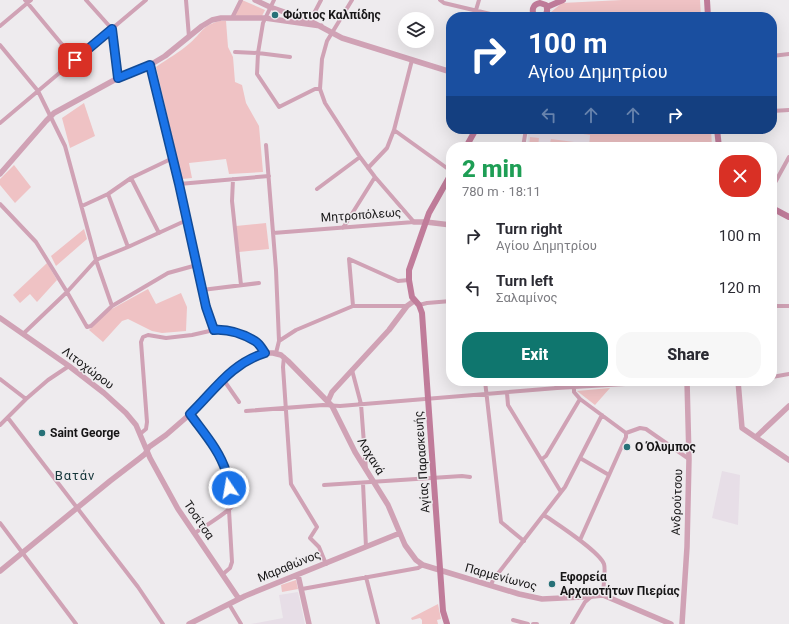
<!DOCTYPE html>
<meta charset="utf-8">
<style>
:root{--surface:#fff;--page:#f7f7f7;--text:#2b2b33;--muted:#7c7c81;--accent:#0f766e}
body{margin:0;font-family:Roboto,sans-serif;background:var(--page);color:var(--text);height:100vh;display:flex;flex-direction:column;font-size:15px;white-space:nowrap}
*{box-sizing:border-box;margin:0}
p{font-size:13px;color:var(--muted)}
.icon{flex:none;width:22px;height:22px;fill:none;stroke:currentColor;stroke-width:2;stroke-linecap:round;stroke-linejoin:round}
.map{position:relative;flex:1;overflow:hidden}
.details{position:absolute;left:446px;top:142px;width:331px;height:244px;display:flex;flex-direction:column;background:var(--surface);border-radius:16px;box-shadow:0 4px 16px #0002}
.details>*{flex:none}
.guide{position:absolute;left:446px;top:12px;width:331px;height:122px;border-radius:16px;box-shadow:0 4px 16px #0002;background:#1a4fa0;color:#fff;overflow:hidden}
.controls{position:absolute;left:398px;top:12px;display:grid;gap:8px}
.controls a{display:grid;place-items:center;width:36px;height:36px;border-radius:50%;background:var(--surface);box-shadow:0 4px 16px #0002;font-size:20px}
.pin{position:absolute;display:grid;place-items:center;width:34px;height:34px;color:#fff;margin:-17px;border-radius:8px;box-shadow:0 2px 6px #0006}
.me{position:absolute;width:44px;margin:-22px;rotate:348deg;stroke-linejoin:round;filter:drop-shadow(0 0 3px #0008)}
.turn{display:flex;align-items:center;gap:14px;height:84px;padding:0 16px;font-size:18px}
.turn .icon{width:52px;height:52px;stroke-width:2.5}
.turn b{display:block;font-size:28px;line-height:34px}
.lanes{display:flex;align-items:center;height:38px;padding:0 16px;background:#0003;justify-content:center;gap:20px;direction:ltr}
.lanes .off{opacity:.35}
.round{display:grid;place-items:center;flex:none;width:42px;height:42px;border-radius:16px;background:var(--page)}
.overview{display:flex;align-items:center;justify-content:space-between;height:68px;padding:0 16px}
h1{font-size:24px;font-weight:800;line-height:30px;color:#1e9e55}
.action{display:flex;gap:8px;margin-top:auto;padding:8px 16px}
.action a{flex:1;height:46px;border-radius:16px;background:var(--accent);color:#fff;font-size:16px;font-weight:800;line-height:46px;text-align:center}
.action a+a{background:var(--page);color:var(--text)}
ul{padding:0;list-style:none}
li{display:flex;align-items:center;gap:12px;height:52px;padding:0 16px}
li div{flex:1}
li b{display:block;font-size:15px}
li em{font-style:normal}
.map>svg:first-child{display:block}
.built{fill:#e7dee7}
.green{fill:#efc2c4}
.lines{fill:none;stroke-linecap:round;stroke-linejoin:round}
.minor{stroke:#d0a2b5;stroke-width:4}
.tertiary{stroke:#d0a2b5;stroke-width:5.5}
.secondary{stroke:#c07c9a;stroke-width:6}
.route-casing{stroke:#114b97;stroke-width:10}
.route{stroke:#1a73e8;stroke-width:7}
.poi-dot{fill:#277178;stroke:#eeebee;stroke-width:1.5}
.labels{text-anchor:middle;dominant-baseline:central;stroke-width:3;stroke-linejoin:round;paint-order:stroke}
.poi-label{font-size:12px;font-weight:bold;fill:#161516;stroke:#eeebee;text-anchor:start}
.street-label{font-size:12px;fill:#161516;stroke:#eeebee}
.neighbourhood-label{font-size:13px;letter-spacing:1px;fill:#133539;stroke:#eeebee}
</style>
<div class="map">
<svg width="789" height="624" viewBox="0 0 789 624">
<rect width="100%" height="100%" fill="#eeebee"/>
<path class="built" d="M529,129h18l44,6 -2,12h-62z
M722,471l18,4 -2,50 -26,-7z
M298,592l7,32h-54l32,-6 -4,-23z"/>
<path class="green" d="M242,0l23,10 -3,6h-28z
M622,0h78l1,17h-156l17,-14z
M220,21h6l2,26 5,10 2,25 7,3 4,18 13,23 4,46 -34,2 -3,-15 -37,4 3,15 -10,1 -26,-112c11,-8 24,-15 34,-24 12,-10 12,-18 30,-22z
M84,103l11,33 -25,12 -8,-30z
M547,129h164l1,18h-123l1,-12z
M530,137l9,1 -1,9h-9z
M551,139l23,3v5h-25z
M14,165l17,22 -16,16 -15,-18v-6z
M266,223l3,26 -30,3 -3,-26z
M84,229l3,10 -31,27 -5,-10z
M47,263l10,17 -20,22 -7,-8 -10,9 -7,-8z
M148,289l8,15 25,-11 6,14 -1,24 -24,2 -10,-2 -24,-12 -6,2 -19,21 -14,-12 19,-19z
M610,388l-15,17 -18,-14z
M296,580l2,9 -16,3 -1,-7z
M438,604l3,15 -4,1 1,4h-16v-4l-2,-2 -8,2 -1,-2z"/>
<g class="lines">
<path class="minor" d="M25,0l50,60
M86,0l26,29 6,49
M186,0l3,37
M274,0l-11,23 -5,30 -1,21 22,33 36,-18h5
M352,0l-25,41 -5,18 -2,30 5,14 35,54 15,20 39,45
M440,0l4,3 59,14
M476,10l3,-10
M232,18l9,-18
M310,21l11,-21
M0,26l31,-26
M0,45l38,46 27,55 31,114 16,46
M235,52l23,1 32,4
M772,56l17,-2
M150,65l29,119 27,123 8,23c13,-1 30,4 41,11 4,3 7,8 10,12
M772,111l17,-1
M0,123l146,-123
M394,130l57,41
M266,145l10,125 3,71
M523,147l3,-18
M368,168l19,-20 7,-18 18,-70
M131,178l28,55
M233,179l-1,22 9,84
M179,184l90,-8
M772,188l17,-31
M317,189l43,-32
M108,194l20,53
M0,204l36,38 31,50 20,35 4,-1 21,-20 56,-33 29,-8
M82,206l26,-12 23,-16 42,-20
M343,228l32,-51
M273,233l141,-11
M202,290l57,-7
M419,305l8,-2 24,-2
M353,306l-4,-47 49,22 11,-1
M772,306h17
M23,334l44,-42 29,-32 32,-13 59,-27
M276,353l3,-12 17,-11 57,-24h54
M284,357l-1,10 8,117 26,43 -7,11 9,9 7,17
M352,370l9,34 5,66
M772,377l17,-3
M0,379l26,20
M223,379l16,23
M485,381l16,141 23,19
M555,381l2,7
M738,383l10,-2
M574,388v4l6,7 46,34
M574,388l4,-7
M507,393l1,12 53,87
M246,411l77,-6 17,1 217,-18 119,-7
M190,414l27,38 5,8 4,11 3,16 7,14c-3,9 -33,26 -41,32
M8,418l130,169 25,37
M0,425l26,-26 22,-19 21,-14
M626,433l14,-5 6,1 43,30
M140,434l6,-5 1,-7 -6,-80 2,-5 5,-2 18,3 26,-3 22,-5
M580,458l29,17
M542,459l4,-3 34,-57
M363,483l3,64
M324,485l138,-9 8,1
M544,515c13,9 55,36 60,49 2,6 -1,23 -1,31
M0,523l76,101
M580,540l46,-103v-4
M223,574l7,-6 2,-6 -3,-52
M366,577l12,47
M491,585l2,-5 72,-93 37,-72
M302,589l116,-21 5,-3
M229,604l12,20
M513,620l15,4
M533,624h4
M572,624l13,-22 7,-6"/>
<path class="tertiary" d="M255,0l15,7 40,14 32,17 109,34
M0,174l46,-53 8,-8 64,-35 32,-13 15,-9 37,-30 10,-6 9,-2h44l56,8
M414,222h12l25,3
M0,318l69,48 35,27 22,20 10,12 14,33 28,51 61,90
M738,381l4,47 47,32
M328,401l4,-9 57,-62 18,-24 7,-5
M756,437l33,-31
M0,571l110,-90 30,-23 5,-4 4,-7 17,-12 23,-20 42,-44 24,-15 10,-3h8l8,2 7,6 44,45 23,46 33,53 17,40 11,15 7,5 96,29 23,5 40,-2 21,-2 68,29
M298,575l11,49
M189,624l56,-28 155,-63
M682,624l5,-77 2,-88 -2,-78"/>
<path class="secondary" d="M707,0l1,17
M547,7l16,-7
M537,17l-4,-4c-1,-5 1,-9 7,-10l6,2c2,5 2,9 -3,12
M717,129l2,18
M466,147l10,-18
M772,208l17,9
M447,624l-4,-13 -21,-298 -3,-8 -7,-8 -3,-17v-10l20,-57 22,-39"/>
</g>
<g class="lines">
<g class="route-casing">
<path id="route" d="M75,60l37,-31 6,49 32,-13 29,119 27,123 8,23c14,-1 29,4 41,11 5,3 7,8 10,12 -35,11 -50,37 -75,61 13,18 30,37 36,58 2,5 2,10 3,16"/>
</g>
<use href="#route" class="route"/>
</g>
<g class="poi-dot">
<circle cx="275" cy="15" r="4"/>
<circle cx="42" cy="433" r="4"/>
<circle cx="627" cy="447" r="4"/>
<circle cx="552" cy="584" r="4"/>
</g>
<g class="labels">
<g class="poi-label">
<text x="283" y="15">Φώτιος Καλπίδης</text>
<text x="50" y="433">Saint George</text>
<text x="635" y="447">Ο Όλυμπος</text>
<text x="560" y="577">Εφορεία<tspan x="560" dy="14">Αρχαιοτήτων Πιερίας</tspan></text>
</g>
<g class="street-label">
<text transform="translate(361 215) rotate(-4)">Μητροπόλεως</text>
<text transform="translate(88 368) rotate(37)">Λιτοχώρου</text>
<text transform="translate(371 456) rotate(59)">Λαχανά</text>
<text transform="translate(422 462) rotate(-94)">Αγίας Παρασκευής</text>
<text transform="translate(677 502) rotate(-88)">Ανδρούτσου</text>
<text transform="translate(199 520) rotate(56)">Τοσίτσα</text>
<text transform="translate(289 566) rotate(-22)">Μαραθώνος</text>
<text transform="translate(501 577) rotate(15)">Παρμενίωνος</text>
</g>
<g class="neighbourhood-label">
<text x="75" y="475">Βατάν</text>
</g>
</g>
</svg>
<div class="controls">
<a><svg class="icon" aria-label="layers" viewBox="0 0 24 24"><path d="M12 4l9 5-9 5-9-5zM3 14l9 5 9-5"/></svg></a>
</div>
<div class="pin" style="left:75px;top:60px;background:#d93025"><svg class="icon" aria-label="arrive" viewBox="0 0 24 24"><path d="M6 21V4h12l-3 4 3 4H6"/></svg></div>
<svg class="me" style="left:229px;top:488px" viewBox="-20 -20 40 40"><circle r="17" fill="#1a73e8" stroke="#fff" stroke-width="3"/><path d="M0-11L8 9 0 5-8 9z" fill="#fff"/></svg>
<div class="guide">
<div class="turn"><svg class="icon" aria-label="right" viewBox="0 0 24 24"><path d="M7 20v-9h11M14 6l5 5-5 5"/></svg><div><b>100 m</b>Αγίου Δημητρίου</div></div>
<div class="lanes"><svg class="icon off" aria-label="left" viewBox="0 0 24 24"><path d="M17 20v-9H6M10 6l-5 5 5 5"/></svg><svg class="icon off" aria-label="ahead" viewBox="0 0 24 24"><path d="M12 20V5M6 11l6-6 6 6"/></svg><svg class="icon off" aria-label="ahead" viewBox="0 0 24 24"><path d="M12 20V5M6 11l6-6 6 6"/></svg><svg class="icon" aria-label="right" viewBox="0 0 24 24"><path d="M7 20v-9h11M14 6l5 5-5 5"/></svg></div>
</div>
<section class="details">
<div class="overview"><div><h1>2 min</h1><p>780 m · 18:11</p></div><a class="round" style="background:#d93025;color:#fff"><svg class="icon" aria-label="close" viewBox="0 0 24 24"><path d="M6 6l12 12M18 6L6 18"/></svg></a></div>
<ul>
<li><svg class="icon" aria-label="right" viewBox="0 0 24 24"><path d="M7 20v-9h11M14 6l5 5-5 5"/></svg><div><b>Turn right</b><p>Αγίου Δημητρίου</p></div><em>100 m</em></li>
<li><svg class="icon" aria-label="left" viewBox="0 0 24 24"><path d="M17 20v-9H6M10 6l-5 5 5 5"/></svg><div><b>Turn left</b><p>Σαλαμίνος</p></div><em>120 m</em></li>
</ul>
<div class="action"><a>Exit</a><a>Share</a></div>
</section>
</div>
